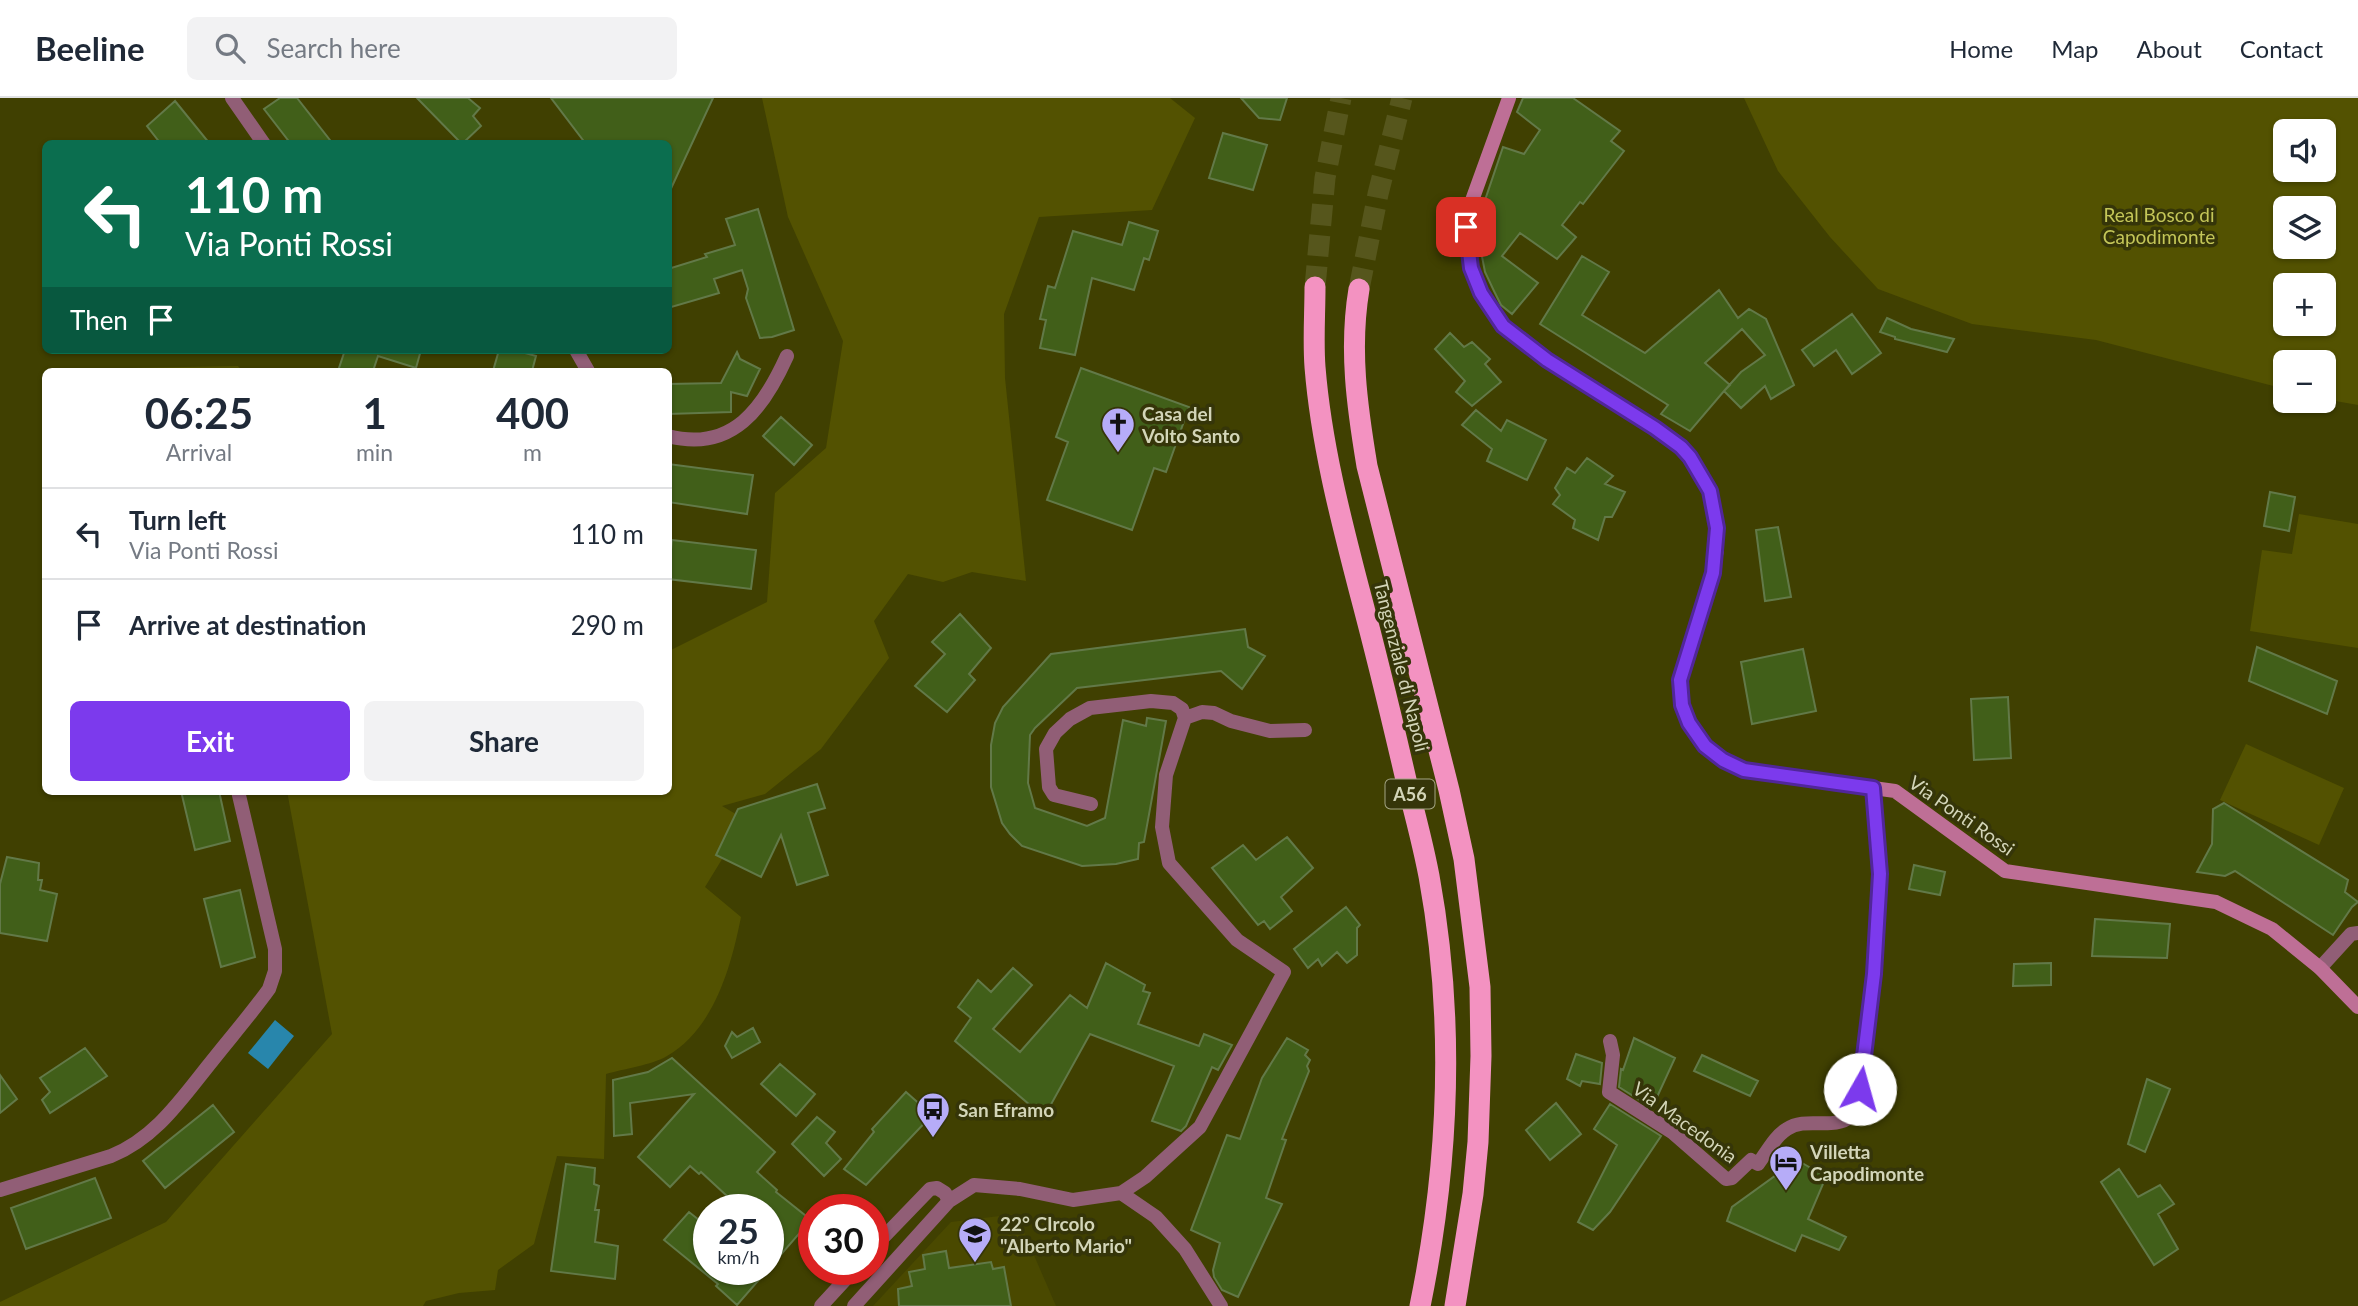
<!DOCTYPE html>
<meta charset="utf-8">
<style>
:root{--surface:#fff;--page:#f2f2f3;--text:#1f2937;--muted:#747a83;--line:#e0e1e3;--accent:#7c3aed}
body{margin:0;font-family:Lato,sans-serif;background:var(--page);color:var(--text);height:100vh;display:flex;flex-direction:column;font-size:26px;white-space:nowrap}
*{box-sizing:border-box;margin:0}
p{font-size:23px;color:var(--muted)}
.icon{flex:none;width:38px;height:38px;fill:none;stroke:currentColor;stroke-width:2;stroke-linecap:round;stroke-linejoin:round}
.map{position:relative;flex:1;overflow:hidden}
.details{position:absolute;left:42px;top:270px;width:630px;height:427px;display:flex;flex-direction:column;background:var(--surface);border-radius:10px;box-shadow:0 2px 5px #0004}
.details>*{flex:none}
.banner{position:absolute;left:42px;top:42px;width:630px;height:214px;border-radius:10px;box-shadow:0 2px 5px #0004;background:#0b6e4f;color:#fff;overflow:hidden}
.tools{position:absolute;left:2273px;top:21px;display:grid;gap:14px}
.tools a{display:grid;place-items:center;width:63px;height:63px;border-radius:10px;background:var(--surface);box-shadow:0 2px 5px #0004;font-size:35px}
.speed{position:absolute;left:693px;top:1096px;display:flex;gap:14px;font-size:35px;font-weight:700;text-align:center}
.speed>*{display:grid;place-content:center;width:91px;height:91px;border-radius:50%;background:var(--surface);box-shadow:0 2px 5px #0004;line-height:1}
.speed small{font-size:18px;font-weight:400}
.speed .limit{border:10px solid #d22;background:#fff;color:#111}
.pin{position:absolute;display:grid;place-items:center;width:60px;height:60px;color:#fff;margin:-30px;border-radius:14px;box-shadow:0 4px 10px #0006}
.me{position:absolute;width:77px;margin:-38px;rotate:7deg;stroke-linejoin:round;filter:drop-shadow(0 0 5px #0008)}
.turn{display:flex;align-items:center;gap:24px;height:147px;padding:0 28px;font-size:32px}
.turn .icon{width:91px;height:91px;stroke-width:2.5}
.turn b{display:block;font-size:49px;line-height:60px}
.then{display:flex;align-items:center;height:66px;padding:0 28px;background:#0003;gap:14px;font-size:26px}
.eta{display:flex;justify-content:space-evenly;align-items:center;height:119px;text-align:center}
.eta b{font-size:42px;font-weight:700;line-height:49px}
.button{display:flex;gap:14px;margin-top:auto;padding:14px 28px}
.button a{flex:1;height:80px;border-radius:10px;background:var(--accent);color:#fff;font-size:28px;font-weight:700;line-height:80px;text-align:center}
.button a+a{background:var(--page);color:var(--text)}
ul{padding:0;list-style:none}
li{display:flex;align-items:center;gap:21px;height:91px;padding:0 28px;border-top:2px solid var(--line)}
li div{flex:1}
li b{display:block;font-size:26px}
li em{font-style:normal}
header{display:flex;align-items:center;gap:42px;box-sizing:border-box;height:98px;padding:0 35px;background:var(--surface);border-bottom:2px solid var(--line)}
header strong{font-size:33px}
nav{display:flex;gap:38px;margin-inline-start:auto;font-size:24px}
.search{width:490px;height:63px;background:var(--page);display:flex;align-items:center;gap:18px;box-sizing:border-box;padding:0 24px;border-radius:10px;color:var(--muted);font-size:26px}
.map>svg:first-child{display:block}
.built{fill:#4a4900}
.green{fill:#535201;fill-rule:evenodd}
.water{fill:#2886ac}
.building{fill:#415f19;stroke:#627948;stroke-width:2;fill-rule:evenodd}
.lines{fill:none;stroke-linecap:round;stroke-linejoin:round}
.highway-tunnel{stroke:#56561c;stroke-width:21;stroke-dasharray:21 10;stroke-linecap:butt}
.street{stroke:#915e76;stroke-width:14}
.secondary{stroke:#be6f96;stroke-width:14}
.highway{stroke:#f392c1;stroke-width:21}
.route-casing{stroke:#51269a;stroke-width:18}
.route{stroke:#7c3aed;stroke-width:12}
.labels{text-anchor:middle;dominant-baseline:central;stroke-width:7;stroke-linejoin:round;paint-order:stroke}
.shield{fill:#353509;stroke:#a4a584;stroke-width:2}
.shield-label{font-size:18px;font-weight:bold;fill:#d3d5b8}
.park-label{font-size:19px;fill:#c4c658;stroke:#353509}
.poi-label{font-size:19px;font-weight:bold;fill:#d3d5b8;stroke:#353509;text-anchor:start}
.street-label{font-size:19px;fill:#d3d5b8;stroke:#353509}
</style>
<header>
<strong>Beeline</strong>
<div class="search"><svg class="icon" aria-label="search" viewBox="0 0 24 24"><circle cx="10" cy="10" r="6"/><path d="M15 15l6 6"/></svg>Search here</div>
<nav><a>Home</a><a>Map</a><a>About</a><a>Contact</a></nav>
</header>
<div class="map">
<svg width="2358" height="1208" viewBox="0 0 2358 1208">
<rect width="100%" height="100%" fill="#404001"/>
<path class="built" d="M1016,1116l40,92h-183l78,-84z"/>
<path class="green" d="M762,0h408l25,20 -43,92 -113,7 -35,97 1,64 21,203 -54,-9 -29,10 -35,-8 -34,47 15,37 -68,91 -56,45 -43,12 24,14 -41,67 36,30c-10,50 -27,112 -74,139 -15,9 -44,13 -61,18l-2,85 -47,-3 -23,88 -36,26 -3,20 -36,3 -33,8 -3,5h-423v-4l166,-80 166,-188 -45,-243h381l1,-140 98,-49 8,-109 51,-45 17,-107 -55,-124z
M1744,0h614v307l-34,-6v-37h-38l-1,27 -189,-49 -124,-16 -94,-35 -48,-52 -52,-66zM2324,33v39h-38v-39zM2324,110v39h-38v-39zM2324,187v39h-38v-39z
M238,268l4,5h-112v-3z
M2299,416l59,10v124l-108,-17 12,-81 30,4z
M2246,646l98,44 -25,57 -99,-45z"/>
<path class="water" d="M275,922l19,16 -26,33 -20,-16z"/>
<path class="building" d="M280,0h17l36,46h-42l-27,-35z
M417,0h51l12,10 -7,8 8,10 -19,18z
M551,0h162l-45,97v-51h-82z
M1241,0h46l-7,22 -21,-2z
M1523,0h50l47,33 -9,10 13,10 -41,53 -3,-2 -18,23 14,12 -19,22 -37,-26 -18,23 36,27 -26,31 -11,-9 -7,-14 -9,-19 -6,-31 14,-20 -12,-9 22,-65 21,7 16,-24 -23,-18z
M175,3l35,43h-49l-14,-18z
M1223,35l44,12 -14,45 -44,-12z
M758,111l36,121 -22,7 -12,1 -14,-40 2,-9 -6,-19 -28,9 5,14 -51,15v-39l39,-12 -2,-3 30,-9 -9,-26z
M1129,124l29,9 -9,29 -5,-2 -10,32 -42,-12 -17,77 -35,-7 6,-28 -6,-1 8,-33 7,2 18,-57 49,14z
M1582,158l27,16 -27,43 63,38 74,-63 19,28 11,-9 17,10 28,66 -23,14 -6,-13 -24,22 -17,-17 -34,40 -29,-17 7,-9 -128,-81zM1742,231l23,26 -24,17 -17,19 6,-6 -25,-22z
M1852,216l29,39 -29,21 -16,-24 -22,16 -12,-16z
M1887,220l24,11 43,10 -7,13 -52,-13v-2l-15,-5z
M1450,235l14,14 8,-5 18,17 -5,5 16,18 -29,24 -16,-14 9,-11 -30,-32z
M345,252h76l-5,18 -38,-12 -5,15h-35z
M499,252h15l22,6 -4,15h-39z
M737,254l3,7 20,10 -13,27 -16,-4v20l-63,2v-30l53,-1z
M1081,270l108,39 -23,65 -12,-4 -22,62 -85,-30 21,-58 -12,-5z
M1476,312l25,21 6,-11 39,20 -19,40 -40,-19 5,-12 -30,-24z
M781,319l31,28 -18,20 -31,-29z
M1587,360l26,18 -8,8 20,8 -13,25h-7l-7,23 -25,-12 2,-8 -22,-16 7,-9 -5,-7 12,-20 8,5z
M668,366l85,11 -6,39 -79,-12z
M2270,394l25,5 -6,34 -25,-5z
M1778,429l13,70 -26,4 -9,-71z
M672,442l84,10 -5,39 -83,-10z
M960,516l31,34 -22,26 6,6 -28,32 -32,-26 30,-32 -13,-12z
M1245,531l3,18 17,9 -23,33 -21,-18 -144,17 -42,40 -5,7 -2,48 7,25 52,18 18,-8 18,-98 23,6 1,-8 19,3 -22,121 -5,1 -1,16 -22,5 -34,2 -60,-20 -12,-12 -8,-11 -11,-36v-42l4,-22 8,-16 48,-53z
M2257,549l80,34 -10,33 -78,-33z
M1803,551l13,62 -64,13 -11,-62z
M2008,599l3,61 -37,2 -3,-61z
M817,686l8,24 -17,5 20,62 -31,10 -16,-50 -20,42 -45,-22 22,-46z
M181,693h38l11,50 -35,9z
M2224,705l124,77 -3,12 13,10 -6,5 -19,28 -98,-64 -10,5 -28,-4 15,-28 1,-35z
M1287,739l26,31 -32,29 11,14 -22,18 -6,-8 -6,4 -46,-57 31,-23 13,15z
M7,759l32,6 -1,17h4l-2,10 17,4 -10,47 -47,-8v-49z
M1914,767l31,7 -5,23 -31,-6z
M240,792l15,67 -34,10 -17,-68z
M1346,809l14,18 -3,3v27l-10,8 -10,-11 -15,14 -4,-7 -10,9 -14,-19z
M2095,821l75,5 -3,34 -75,-2z
M1106,865l39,22 -2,6 7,2 -12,31 61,22 5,-12 28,11 -14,25 -6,-3 -26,59 -5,5 -29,-10 22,-55 -84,-32 -46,83 -89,-76 16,-23 -13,-11 20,-27 13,12 22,-24 19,17 -39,44 27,23 50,-57 17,13z
M2051,865v22l-38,1 1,-22z
M753,930l7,14 -28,16 -7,-12 7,-14 5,5z
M1287,940l21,12 -3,5 5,5 -3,6 2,5 -27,68 4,1 -20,58 16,6 -44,93 -16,-7 -8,-13 -1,-7 7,-27 -29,-13 36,-95 13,4 22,-61z
M1634,940l41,20 -23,50 -33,-21 2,-18 2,1z
M85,950l22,28 -57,37 -8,-13 8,-8 -10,-14z
M1576,956l26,9 -2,21 -18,-3 -2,5 -13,-7z
M1702,957l56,26 -8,15 -56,-25z
M672,960l103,94 -18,20 20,18 -1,2 35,28 -74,85 -21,-19 2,-2 -54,-44 25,-28 20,16v41h59v-60h-27l-40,-37 -2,2 -9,-8 -20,21 -32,-30 56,-63 -64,9 2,31 -18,2 -1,-56 35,-8z
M780,966l35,30 -19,22 -35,-32z
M0,977l17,24 -17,14z
M2147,981l23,10 -25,63 -17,-8z
M906,994l26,23 -66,70 -22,-16 30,-37 -2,-3z
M1556,1005l25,31 -31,26 -24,-30z
M1610,1006l51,32 -51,76 -17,18 -15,-8 39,-77 -23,-16z
M213,1007l21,27 -69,56 -22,-27z
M817,1019l18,15 -9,11 15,16 -17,17 -32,-32z
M1797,1062l29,17 -18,42 38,18 -7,13 -37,-15 -7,16 -68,-30 5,-14z
M566,1066l29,4 -1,16 5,2 -4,24h4l-4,32 23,4 -3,33 -64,-8z
M2119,1071l19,28 22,-12 14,19 -16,10 20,35 -24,16 -53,-83z
M95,1080l16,40 -85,31 -15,-41z
M946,1153l3,17 42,-6 2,7 11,-2 7,39h-112l-1,-17 14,-3 -3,-14 16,-3 -2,-14z"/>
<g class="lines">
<path class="highway-tunnel" d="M1315,189l10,-109 16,-80
M1359,191l19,-95 24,-96"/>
<path class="street" d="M232,0l32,46
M576,252l12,21
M668,338c65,17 96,-29 119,-80
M1185,620l17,-6 12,1 17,8 39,10 35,-1
M2320,870l31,-34 7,-1
M1610,943l3,14 -4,37 63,40 54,47 6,-1 19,-18 7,4c9,-12 17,-28 29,-35 19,-13 47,2 64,-13l9,-27 14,-115 6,-100 -7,-86
M0,1092l111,-34c45,-18 71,-58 101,-95 19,-24 39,-47 57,-72l6,-18v-22l-37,-158
M1121,1095l35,24 29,32 36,57
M873,1150l57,-59 7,-1 8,5 4,8
M821,1208l34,-37
M854,1208l95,-105 25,-16 46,4 53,11 48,-7 24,-16 55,-50 84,-155 -47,-32 -68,-77 -7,-36 4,-52 19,-57 -3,-9 -9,-6 -22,-2 -61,7 -20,11 -15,14 -9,16 3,38 5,8 37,9"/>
<path class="secondary" d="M1509,0l-39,108 -4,21 5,41 10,25 22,33 44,34 108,68 25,19 10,10 20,34 7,37v21l-4,24 -33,107 2,25 7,18 16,23 18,13 21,11 151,21 110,80 211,31 56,27 48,39 38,39"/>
<path class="highway" d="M1315,189c0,27 -2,54 0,80 6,75 25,149 44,222 17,64 33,130 48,195 8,30 16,61 22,92 26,142 20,289 -9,430
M1359,191c-10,60 -2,117 8,177l82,324 15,69 16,128 1,69 -3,86 -5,52 -18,112"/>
</g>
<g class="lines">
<g class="route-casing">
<path id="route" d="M1466,129l5,41 10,25 22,33 44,34 108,68 26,19 9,10 20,34 7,37 -4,45 -33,107 2,25 7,18 16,23 18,14 21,10 129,18 7,86 -6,100 -14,115"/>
</g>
<use href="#route" class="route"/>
</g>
<defs>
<g id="church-pin" transform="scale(1.75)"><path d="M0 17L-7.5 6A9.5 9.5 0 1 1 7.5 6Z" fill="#b6acf8" stroke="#353509"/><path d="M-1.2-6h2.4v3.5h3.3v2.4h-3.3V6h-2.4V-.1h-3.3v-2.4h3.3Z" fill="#111"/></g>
<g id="bus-pin" transform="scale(1.75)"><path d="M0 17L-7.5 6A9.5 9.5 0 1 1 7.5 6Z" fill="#b6acf8" stroke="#353509"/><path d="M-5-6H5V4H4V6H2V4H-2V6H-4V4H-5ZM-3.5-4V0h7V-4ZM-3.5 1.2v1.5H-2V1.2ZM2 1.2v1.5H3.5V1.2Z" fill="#111"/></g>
<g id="hotel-pin" transform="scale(1.75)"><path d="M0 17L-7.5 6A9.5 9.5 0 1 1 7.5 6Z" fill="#b6acf8" stroke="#353509"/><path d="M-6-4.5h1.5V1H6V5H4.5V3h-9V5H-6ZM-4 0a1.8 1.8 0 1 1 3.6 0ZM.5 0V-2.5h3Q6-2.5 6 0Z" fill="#111"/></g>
<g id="school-pin" transform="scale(1.75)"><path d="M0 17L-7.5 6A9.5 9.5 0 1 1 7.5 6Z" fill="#b6acf8" stroke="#353509"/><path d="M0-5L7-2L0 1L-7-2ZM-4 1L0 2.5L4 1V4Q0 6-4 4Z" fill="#111"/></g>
</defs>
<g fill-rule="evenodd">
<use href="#church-pin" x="1118" y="326"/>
<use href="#bus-pin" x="933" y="1011"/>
<use href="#hotel-pin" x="1786" y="1064"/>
<use href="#school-pin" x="975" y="1136"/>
</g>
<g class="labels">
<rect class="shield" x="1385.5" y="681.5" width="49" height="29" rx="5"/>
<g class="shield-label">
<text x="1410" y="696">A56</text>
</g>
<g class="park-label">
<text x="2159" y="116">Real Bosco di<tspan x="2159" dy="22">Capodimonte</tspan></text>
</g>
<g class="poi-label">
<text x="1142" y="315">Casa del<tspan x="1142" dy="22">Volto Santo</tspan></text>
<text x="958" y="1011">San Eframo</text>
<text x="1810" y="1053">Villetta<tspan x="1810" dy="22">Capodimonte</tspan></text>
<text x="1000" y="1125">22° CIrcolo<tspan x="1000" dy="22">"Alberto Mario"</tspan></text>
</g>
<g class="street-label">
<text transform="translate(1402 568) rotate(76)">Tangenziale di Napoli</text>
<text transform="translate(1962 717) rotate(35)">Via Ponti Rossi</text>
<text transform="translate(1685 1024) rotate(36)">Via Macedonia</text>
</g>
</g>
</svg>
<div class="tools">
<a><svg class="icon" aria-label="sound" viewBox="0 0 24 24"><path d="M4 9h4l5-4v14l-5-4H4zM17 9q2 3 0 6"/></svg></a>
<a><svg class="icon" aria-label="layers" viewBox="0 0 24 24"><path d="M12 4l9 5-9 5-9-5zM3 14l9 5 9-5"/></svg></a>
<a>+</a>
<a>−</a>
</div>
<div class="speed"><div>25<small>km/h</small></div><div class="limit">30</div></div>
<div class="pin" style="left:1466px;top:129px;background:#d93025"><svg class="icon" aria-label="arrive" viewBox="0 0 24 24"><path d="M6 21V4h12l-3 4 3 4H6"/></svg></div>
<svg class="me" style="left:1860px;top:991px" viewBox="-20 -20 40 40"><circle r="19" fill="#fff"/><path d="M0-13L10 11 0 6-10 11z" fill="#7c3aed"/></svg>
<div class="banner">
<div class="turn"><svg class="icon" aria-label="left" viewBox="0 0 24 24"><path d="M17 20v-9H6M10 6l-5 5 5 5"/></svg><div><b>110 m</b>Via Ponti Rossi</div></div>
<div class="then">Then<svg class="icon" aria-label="arrive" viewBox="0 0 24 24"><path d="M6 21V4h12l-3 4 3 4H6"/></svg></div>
</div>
<section class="details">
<div class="eta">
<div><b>06:25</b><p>Arrival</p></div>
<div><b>1</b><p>min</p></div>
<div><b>400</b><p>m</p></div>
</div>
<ul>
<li><svg class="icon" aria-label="left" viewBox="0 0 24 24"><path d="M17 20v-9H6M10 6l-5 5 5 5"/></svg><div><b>Turn left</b><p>Via Ponti Rossi</p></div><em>110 m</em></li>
<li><svg class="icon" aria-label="arrive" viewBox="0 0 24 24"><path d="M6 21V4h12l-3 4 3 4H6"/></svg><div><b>Arrive at destination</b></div><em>290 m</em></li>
</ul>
<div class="button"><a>Exit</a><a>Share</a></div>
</section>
</div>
